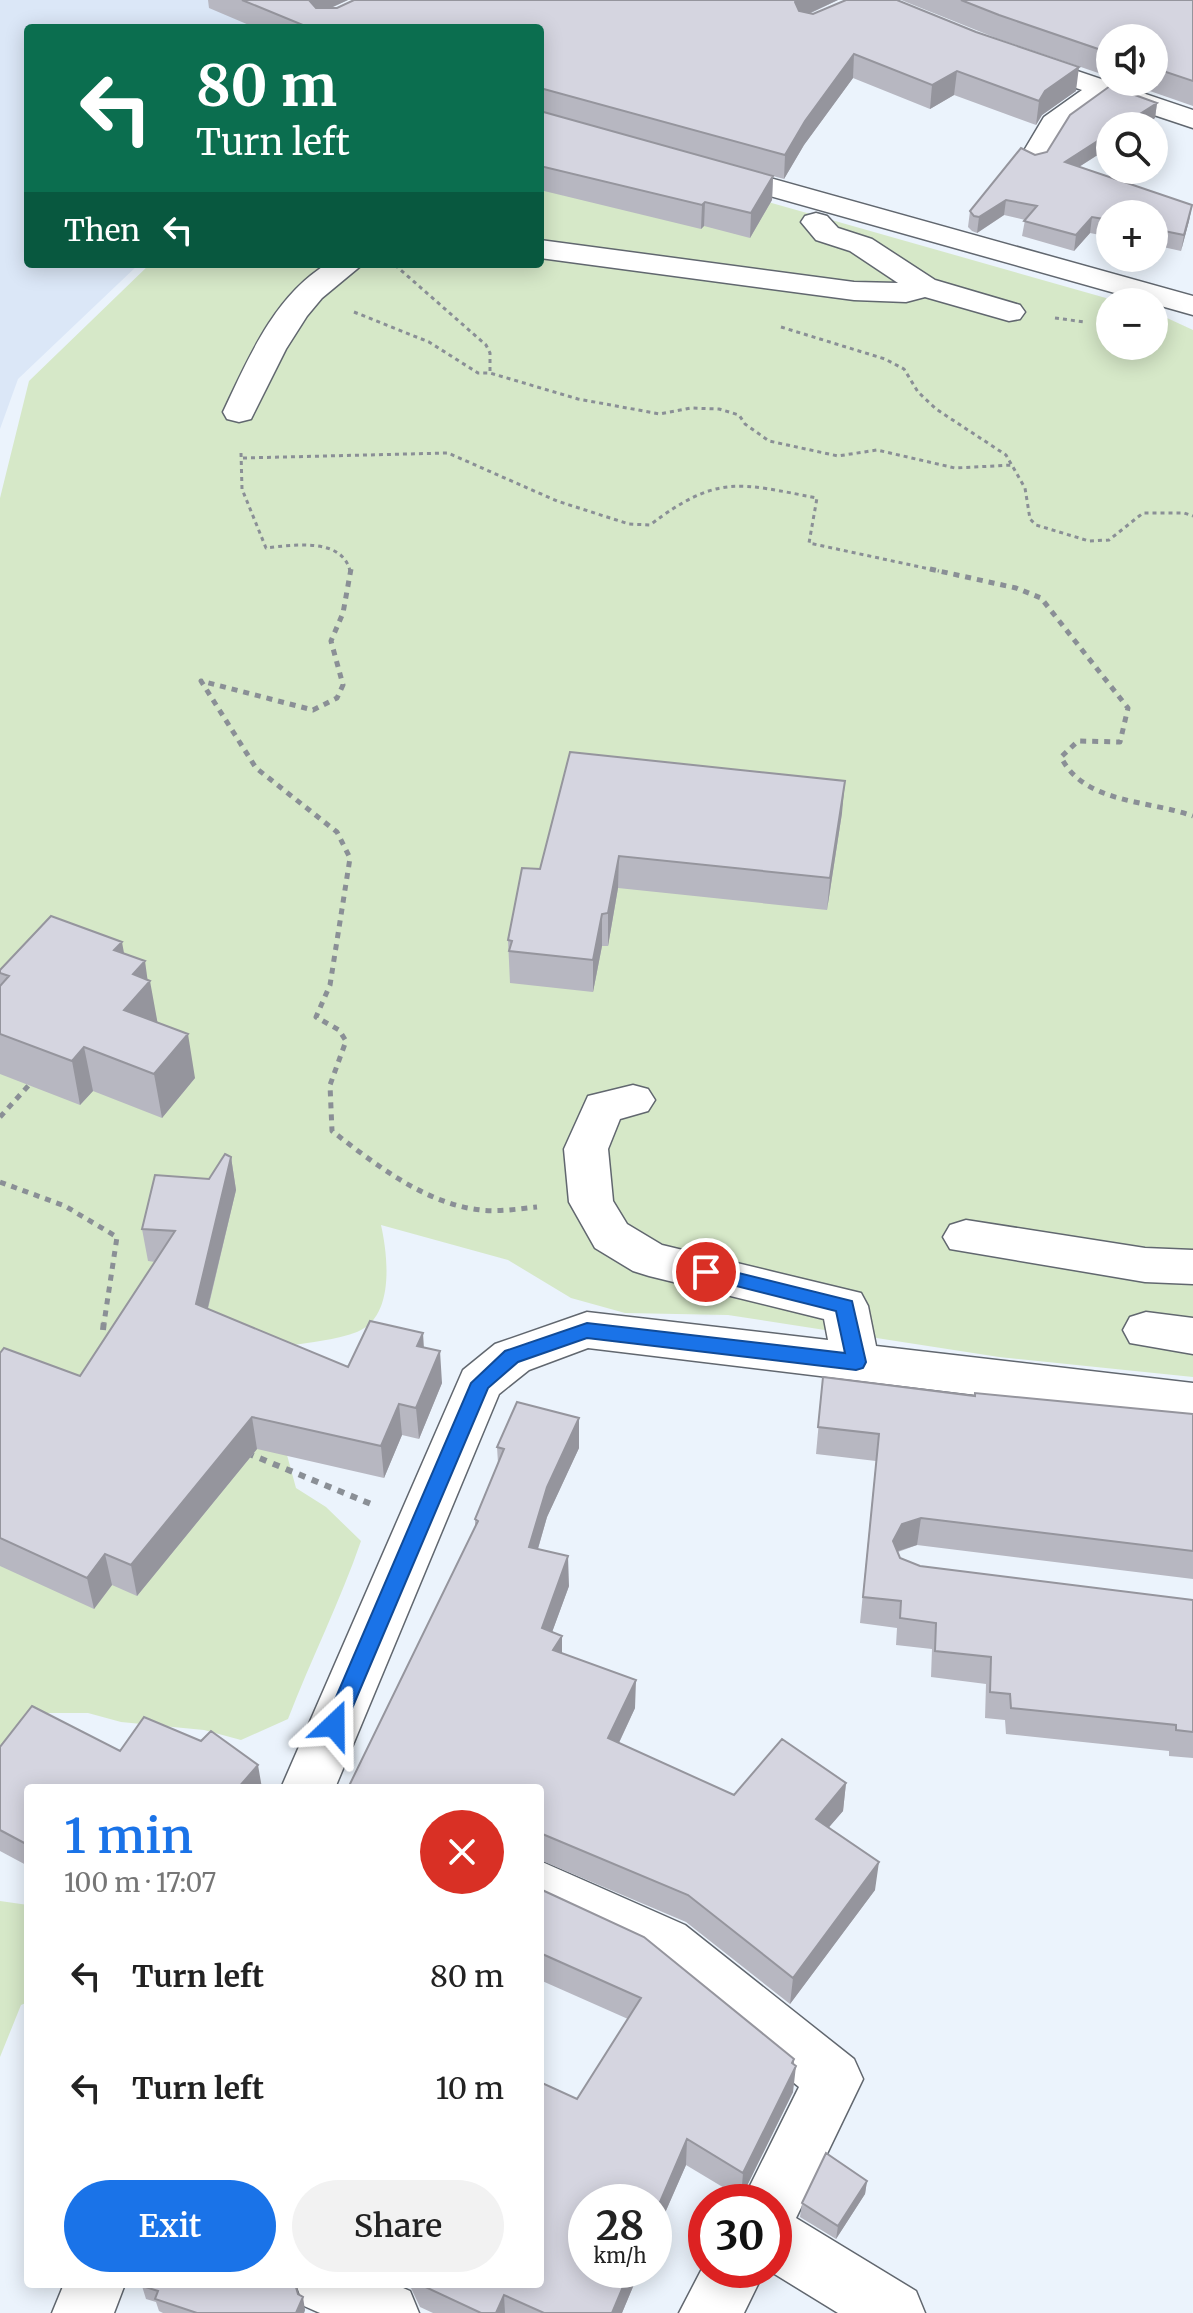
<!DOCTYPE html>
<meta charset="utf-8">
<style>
:root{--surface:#fff;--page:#f2f2f2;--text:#222;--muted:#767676;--accent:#1a73e8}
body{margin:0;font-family:Merriweather,serif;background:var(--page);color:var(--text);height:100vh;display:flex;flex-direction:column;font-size:30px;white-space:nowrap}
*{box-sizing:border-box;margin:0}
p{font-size:26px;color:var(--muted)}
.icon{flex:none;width:44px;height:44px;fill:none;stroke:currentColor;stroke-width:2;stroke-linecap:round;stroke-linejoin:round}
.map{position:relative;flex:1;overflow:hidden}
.side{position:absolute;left:24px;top:1784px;width:520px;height:504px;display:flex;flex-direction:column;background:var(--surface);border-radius:8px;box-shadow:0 4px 20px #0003}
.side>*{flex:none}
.top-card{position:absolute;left:24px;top:24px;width:520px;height:244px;border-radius:8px;box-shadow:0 4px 20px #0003;background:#0b6e4f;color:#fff;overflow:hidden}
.buttons{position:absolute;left:1096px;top:24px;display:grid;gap:16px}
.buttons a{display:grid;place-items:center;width:72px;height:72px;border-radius:50%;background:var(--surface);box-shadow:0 4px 20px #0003;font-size:40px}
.speed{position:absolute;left:568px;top:2184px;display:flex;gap:16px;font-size:40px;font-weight:700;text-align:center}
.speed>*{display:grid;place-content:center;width:104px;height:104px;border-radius:50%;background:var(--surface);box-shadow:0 4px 20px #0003;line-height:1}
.speed small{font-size:20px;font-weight:400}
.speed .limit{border:12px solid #d22;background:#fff;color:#111}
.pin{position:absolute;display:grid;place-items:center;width:68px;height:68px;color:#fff;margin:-34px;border:4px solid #fff;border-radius:50%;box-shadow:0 2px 8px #0007}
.me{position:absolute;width:88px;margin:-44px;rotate:23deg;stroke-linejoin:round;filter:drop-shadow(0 0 6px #0008)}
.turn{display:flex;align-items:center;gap:28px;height:168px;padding:0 40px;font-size:36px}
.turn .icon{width:104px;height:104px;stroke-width:2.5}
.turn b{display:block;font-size:56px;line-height:68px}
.then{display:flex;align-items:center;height:76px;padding:0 40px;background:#0003;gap:16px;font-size:30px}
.round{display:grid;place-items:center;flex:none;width:84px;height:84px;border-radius:42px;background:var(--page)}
.headline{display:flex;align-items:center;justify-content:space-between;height:136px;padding:0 40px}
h1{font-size:48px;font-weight:600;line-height:60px;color:var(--accent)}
.action{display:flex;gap:16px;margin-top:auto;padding:16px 40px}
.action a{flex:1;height:92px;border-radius:48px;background:var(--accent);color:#fff;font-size:32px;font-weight:600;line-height:92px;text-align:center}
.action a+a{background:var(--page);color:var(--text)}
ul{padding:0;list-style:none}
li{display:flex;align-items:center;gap:24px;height:112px;padding:0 40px}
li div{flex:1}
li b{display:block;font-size:30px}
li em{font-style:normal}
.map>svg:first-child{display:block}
.built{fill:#dbe7f7}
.green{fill:#d6e8c8}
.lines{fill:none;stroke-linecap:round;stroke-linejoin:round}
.minor-casing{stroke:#61676f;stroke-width:3}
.path-far2{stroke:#8a8f96;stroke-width:3;stroke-dasharray:4 4;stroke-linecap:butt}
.path-far1{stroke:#8a8f96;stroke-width:5;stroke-dasharray:6 6;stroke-linecap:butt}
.path{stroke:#8a8f96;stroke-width:6;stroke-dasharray:7 7;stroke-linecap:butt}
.minor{fill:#fff;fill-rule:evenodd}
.wall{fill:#b7b7c1}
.shaded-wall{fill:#95959d}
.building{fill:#d5d5e0;stroke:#95959d;stroke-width:2}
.route{fill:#1a73e8;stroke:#114b97;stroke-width:2}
</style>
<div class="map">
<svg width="1193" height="2313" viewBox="0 0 1193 2313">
<rect width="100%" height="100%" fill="#ebf3fc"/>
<path class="built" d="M0,0h336l-58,28h-250v236h111l-121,115 -18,50z"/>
<path class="green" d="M540,137l580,165h-10v44h44v-34l39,18v1047l-194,-20 -271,-42 -103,-2 -54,-15 -63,-38 -127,-35c7,31 14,92 -24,107 -21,8 -47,10 -68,14l-2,109 9,33 30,19 35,34c-21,61 -50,118 -73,178l-47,21 -37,-10 -83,-8 -33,-9h-46l-35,25 -7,9v-1249l29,-117 121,-117h390z
M0,1901l28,4v97l-7,3 -21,52z"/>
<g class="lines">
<g class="minor-casing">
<path id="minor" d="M1021,52l172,58v18l-87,-29 -40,29 -22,37 -10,3 -10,-3 -5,-6 25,-42 38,-27 -71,-24 -4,-6 4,-6z
M716,163l477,133v19l-487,-137 -5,-6 5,-6z
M816,213l11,3 11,12 34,11 63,41 85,25 5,7 -5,7 -11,2 -84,-24 -19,5 -52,-2 -314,-42v-18l314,42 44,1 -48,-32 -34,-11 -15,-18 4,-6z
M327,264h36l-41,34 -15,18 -21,33 -35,70 -12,3 -12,-3 -4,-7c25,-53 51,-116 104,-148z
M633,1085l15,4 7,11 -7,11 -28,8 -12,30 5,52 14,23 35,21 199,48 7,13 8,40 317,37v38l-605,-73 -59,22 -30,24 -164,394h-54l182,-418 32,-26 92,-32 241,28 -4,-21 -175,-43 -16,-5 -38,-23 -26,-46 -5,-53 24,-53z
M966,1220l179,28 48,2v34l-48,-2 -195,-33 -7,-12 7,-12z
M1146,1312l47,6v36l-63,-11 -7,-13 7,-13z
M540,1861l145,64 169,134 9,20 -67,139 120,73 9,22h-87l-70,-43h6v-68h-32l57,-115 -154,-126 -105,-48z
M706,2261v9h59l-21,43h-65z
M64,2284h61l-11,29h-62z
M296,2284h98l16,7 9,22h-99l-16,-7z"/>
</g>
<path class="path-far2" d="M395,265l91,80 4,8v20
M354,312l75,30 49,31h12l88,26 82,15 31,-6 28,1 20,6 6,9 24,17 69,15 39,-6 78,18 58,-3
M1055,318l30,4
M781,327l104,32 19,10 14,23 18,17 70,46 19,33 5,31 6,6 53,16 20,-1 34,-27h41l9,3
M241,453l1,36 24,59c27,-3 76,-11 84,23
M243,458l205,-5 109,48 72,23 21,1c67,-51 89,-42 167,-27l-8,45 130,28"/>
<path class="path-far1" d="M351,569l-8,44 -12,28 12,44 -6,13 -24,12 -112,-29 55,87 81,64 13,26 -20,127 -14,32 23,13 7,11 -16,44 2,46c43,33 93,73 149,79 18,2 37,-1 56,-3
M930,569l86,19 25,10 87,110 -8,34 -42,-1 -17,16c23,47 88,43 132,59
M0,1117l29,-32
M0,1182l65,24 52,31 -13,86"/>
<path class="path" d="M103,1330l1,-9
M247,1453l124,51"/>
<use href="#minor" class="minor"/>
</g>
<path class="wall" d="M208,0h140l-17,8h6l17,-8h484l-29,14 267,77 -34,24 -6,10 -82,-30 -24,14 -77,-31 -49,67 -20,34 -11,-3 -1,24 -22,38 -46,-12 -3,3 -161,-39v-162h-284l-47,-20z
M901,0h292v106l-69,-24h30v-44h-44v39l-114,-39z
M1110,86l47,17 -2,15 -13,8h-32v21l-31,20 113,38 -3,16 -8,30 -27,-6v-31h-44v23l-20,-4 -16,18 -52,-15 3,-16 -21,-5 -27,18 -5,-2 -4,-4 2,-16 51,-63 14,7 12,-3 23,-37z
M842,813l-15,97 -209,-22 -10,58h-6l-9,46 -83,-9 -2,-43 32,-71z
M124,954l24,26 9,42 38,56 -33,40 -69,-27 -13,14 -80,-31v-104z
M231,1157l5,33 -28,119 140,58 76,-19 18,35 -23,56 -17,-4 -18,43 -127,-29 -120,147 -25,-11 -18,24 -94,-43v-213l80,23 75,-114 -7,-1 -6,-32 67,-50z
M823,1377l151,19 219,18v165l-276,-34 -19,7 2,6 20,8 273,34v158l-24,-2v-5l-163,-17 -1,-14 -20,-2 1,-34 -55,-7 1,-28 -36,-4 1,-17 -37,-5 16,-162 -60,-7z
M497,1447l82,1 -32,69 -9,32 31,37 -17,46 10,4v17l73,55 -16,35 115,52 112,-12 -3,28 -15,17 47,62 -85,114 -104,-82 -146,-62v-72l-65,-261v-8l23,-56z
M0,1747l120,4 138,14 -230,23v78l-28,-15z
M540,1889l254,170 -1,33 -52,106 -55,-33 -32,73v-36l-68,68h54l-18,43h-189l-13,-6 -9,-19 -10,-4h139l37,-185 51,-80 -88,-39z
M867,2181l-2,13 -29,45 -36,-22 2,-14z
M142,2286l156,8 7,16 -1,3h-141l-4,-2 -3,-9 -10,-3z"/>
<path class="shaded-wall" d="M309,0h39l-31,14z
M796,0h42l-39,18 -4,-16z
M854,54l-1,24 -49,67 -20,34 1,-24 20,-34z
M1079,67l-3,24 -34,24 -6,10 3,-24 6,-10z
M957,71l-3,24 -24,14 2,-24z
M1157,103l-2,15 -13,8h-21z
M1110,133v14l-47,30 2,-15z
M773,176l-1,24 -22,38 1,-25z
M1006,200l-2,15 -27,18 2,-16z
M705,202l-1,24 -3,3 1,-24z
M1192,205l-3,16 -8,30 3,-16z
M1092,217l-2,16 -16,18 2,-16z
M845,781l-3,32 -15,97 3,-32z
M619,856l-1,32 -10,58v-33z
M602,914v32l-9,46v-32z
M122,942l8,44 -16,-36z
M145,961l3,22 2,-2 8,44 -34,-15 9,-36z
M188,1034l7,44 -33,40 -8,-44z
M84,1047l9,44 -13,14 -8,-44z
M231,1157l5,33 -35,146 -5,-32z
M423,1333l2,32 -8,-19z
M440,1351l2,32 -23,56 -3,-31z
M399,1404l3,31 -18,43 -3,-32z
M252,1417l5,32 -120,147 -6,-31z
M579,1418v30l-32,69 -17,59 -1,-29 18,-60z
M921,1518l-4,27 -19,6 -9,17 4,-27 9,-17z
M105,1554l7,31 -18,24 -7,-31z
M568,1556l1,30 -26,71 -1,-29z
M562,1636v29l-9,-15z
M636,1680l-1,28 -27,58v-28z
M258,1765l4,23h-24z
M846,1783l-3,28 -31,36 4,-28z
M879,1862l-4,28 -85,114 3,-26z
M794,2059l-1,14 3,-7 -3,26 -52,106 2,-25z
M687,2139l-1,26 -32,73v-22z
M867,2181l-2,13 -29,45 2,-13z
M630,2270h10l-18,43h-10z
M504,2295l1,18h-9z
M303,2297l2,13 -1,3h-8z"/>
<path class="building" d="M242,0h67l7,8h21l17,-8h442l-1,2 4,9 14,3 33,-14h51l79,32 103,35 -34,24 -6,10 -82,-30 -25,14 -78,-31 -49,67 -20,34 -245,-67v-60h-230z
M961,0h232v81l-39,-13v-30h-44v15l-111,-38z
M1110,86l47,17 -36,23h-11v7l-45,29 127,43 -8,30 -30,-6v-15h-44v6l-18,-3 -16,18 -52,-14 13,-15 -31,-6 -27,17 -5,-1 -4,-5 51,-63 14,7 12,-3 23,-37z
M540,111l233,65 -22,37 -46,-11 -3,3 -162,-39z
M570,752l275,29 -15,97 -211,-22 -11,57 -6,1 -9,46 -84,-9 3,-10 -4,-1 14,-72 18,1z
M51,916l71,26 -8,8 31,11 -12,13 17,7 -26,29 64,24 -34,40 -70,-27 -12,14 -72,-27v-48l9,-10 -9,-3v-3z
M225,1154l6,3 -35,147 152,63 22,-46 53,12 -6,13 23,5 -24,57 -17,-4 -18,42 -129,-29 -121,148 -26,-11 -18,24 -87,-40v-185l4,-5 76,28 95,-145 -33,-2 13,-54 54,4z
M823,1377l152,19v-3l218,21v137l-272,-33 -19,6 -9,17 7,17 20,8 273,34v132l-17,-2v-5l-165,-17 -1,-14 -20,-2 1,-35 -56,-6 1,-28 -36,-5 1,-17 -38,-4 16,-163 -61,-7z
M517,1402l62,16 -32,69 -18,60 39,9 -26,72 20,8 -9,14 83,30 -28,58 126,57 48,-56 64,44 -30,36 63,43 -86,116 -105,-83 -148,-62v-45h-192l130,-267 -3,-2 29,-70 -7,-2z
M32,1706l88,45 24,-34 57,24 10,-10 47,34 -20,23h-210v57l-28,-15v-83z
M540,1889l104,48 150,122 -2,4 4,3 -53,107 -56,-34 -33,77v-14h-68v68h44l-18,43h-68l-40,-18 -8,18h-15l-62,-29h121v-202l37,17 64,-101 -101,-45z
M826,2153l41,28 -29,45 -36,-23z
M143,2284h152l3,10 5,3 -7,16h-99l-42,-14 3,-8 -16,-5z"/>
<path class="route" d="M706,1265l146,36 14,61 -3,6 -7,2 -269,-32 -69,24 -30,26 -143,337 -3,7 -8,2 -7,-2 -3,-7 147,-342 34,-32 82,-28 258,30 -9,-42 -136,-34 -3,-5 3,-5z"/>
</svg>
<div class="buttons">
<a><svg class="icon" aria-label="sound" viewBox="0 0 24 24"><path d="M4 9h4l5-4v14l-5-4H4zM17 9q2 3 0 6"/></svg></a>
<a><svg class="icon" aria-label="search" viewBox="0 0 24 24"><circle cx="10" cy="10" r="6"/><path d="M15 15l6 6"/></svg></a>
<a>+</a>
<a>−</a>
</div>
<div class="speed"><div>28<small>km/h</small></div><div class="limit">30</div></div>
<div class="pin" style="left:706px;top:1272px;background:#d93025"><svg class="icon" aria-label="arrive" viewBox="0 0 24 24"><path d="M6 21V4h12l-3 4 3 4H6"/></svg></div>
<svg class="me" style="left:334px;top:1725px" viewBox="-20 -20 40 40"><path d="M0-17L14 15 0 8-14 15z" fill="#1a73e8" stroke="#fff" stroke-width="4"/></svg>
<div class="top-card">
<div class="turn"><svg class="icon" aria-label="left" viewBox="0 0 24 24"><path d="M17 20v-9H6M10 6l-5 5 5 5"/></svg><div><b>80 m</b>Turn left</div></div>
<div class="then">Then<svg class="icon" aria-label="left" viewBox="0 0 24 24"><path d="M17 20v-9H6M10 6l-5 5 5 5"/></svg></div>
</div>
<section class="side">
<div class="headline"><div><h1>1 min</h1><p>100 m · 17:07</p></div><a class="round" style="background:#d93025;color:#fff"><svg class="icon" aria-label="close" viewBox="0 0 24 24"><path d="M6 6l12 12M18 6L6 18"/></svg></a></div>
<ul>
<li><svg class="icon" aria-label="left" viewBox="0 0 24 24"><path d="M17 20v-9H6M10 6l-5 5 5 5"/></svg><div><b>Turn left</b></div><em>80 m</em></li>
<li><svg class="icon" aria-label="left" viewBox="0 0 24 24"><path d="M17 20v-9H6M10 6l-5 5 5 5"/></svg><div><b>Turn left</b></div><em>10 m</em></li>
</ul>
<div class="action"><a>Exit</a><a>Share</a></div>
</section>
</div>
